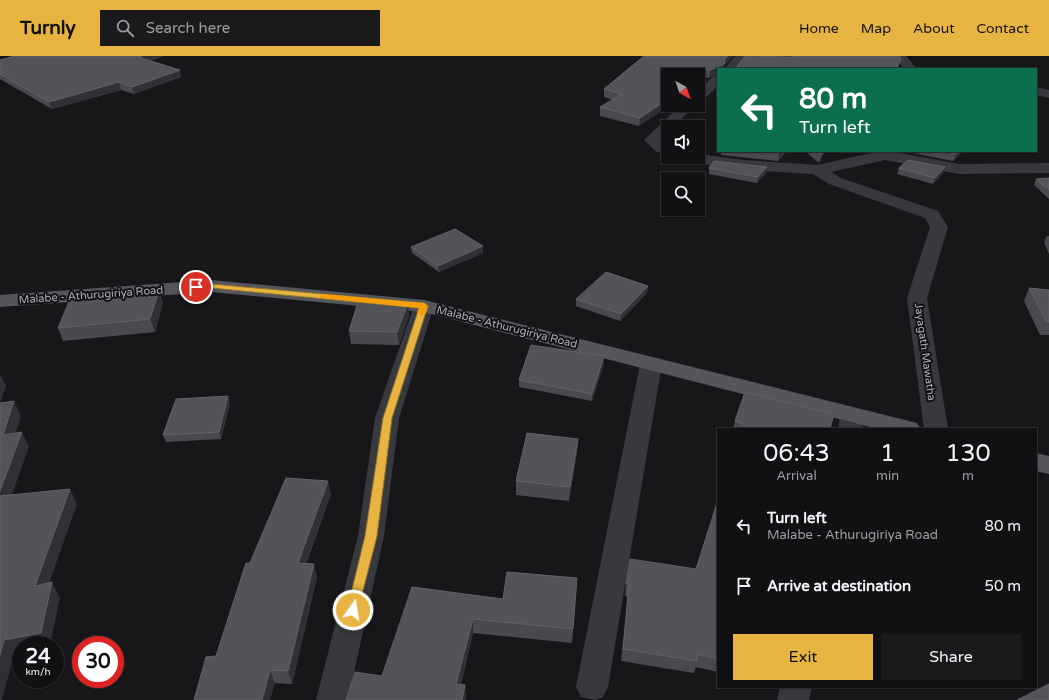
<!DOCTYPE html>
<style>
:root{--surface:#111113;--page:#1a1a1c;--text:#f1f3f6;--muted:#9c9da0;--line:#303133;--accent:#e7b441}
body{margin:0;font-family:"Varela Round",sans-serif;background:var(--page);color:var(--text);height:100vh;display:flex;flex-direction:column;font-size:15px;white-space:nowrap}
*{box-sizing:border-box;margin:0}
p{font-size:13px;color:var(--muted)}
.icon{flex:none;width:22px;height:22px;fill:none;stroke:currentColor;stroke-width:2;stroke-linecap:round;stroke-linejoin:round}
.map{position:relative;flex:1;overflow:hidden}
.sheet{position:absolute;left:717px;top:372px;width:320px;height:260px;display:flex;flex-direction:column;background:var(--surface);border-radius:0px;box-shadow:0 1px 3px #0004,0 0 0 1px var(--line)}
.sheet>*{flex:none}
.top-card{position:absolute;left:717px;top:12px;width:320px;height:84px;border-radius:0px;box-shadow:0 1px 3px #0004,0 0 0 1px var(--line);background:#0b6e4f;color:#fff;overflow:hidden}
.needle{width:26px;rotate:140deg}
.fabs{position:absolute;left:661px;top:12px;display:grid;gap:8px}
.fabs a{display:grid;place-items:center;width:44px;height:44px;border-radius:0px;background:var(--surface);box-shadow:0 1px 3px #0004,0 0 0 1px var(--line);font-size:20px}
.speed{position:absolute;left:12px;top:580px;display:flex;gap:8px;font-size:20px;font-weight:700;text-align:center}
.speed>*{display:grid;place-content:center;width:52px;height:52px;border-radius:50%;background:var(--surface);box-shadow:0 1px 3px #0004,0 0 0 1px var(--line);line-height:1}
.speed small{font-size:10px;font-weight:400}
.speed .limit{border:6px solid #d22;background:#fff;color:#111}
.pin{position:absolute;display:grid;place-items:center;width:34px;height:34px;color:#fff;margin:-17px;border:2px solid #fff;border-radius:50%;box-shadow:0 1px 4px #0007}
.me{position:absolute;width:44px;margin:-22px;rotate:13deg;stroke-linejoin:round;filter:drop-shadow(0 0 3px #0008)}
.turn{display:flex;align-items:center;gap:14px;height:84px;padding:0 16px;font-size:18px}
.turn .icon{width:52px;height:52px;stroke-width:2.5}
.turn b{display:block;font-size:28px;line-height:34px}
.eta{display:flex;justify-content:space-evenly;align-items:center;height:68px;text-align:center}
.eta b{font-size:24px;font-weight:600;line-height:28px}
.action{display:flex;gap:8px;margin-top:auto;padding:8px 16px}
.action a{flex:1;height:46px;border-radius:0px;background:var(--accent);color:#111;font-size:16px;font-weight:600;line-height:46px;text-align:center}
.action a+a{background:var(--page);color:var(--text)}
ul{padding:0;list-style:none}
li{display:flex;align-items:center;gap:12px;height:60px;padding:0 16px}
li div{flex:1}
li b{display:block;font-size:15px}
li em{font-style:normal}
header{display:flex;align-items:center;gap:24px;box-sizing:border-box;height:56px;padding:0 20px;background:var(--accent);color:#111}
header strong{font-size:19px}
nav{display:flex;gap:22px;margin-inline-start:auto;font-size:14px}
.search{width:280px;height:36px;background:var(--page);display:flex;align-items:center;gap:10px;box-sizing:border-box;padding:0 14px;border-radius:0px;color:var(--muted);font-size:15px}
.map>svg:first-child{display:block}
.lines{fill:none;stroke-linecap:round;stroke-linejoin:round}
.street{fill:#38393e;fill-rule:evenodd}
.primary{fill:#54565c;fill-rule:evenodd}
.wall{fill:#484a4e}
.shaded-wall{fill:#303134}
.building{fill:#535459;stroke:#606268}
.route{fill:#e7b441;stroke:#96752a}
.slow{fill:#f59e0b}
.labels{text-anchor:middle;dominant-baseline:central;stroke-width:4;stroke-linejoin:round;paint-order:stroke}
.street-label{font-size:11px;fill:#aaaeb8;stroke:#121214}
</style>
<header>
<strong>Turnly</strong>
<div class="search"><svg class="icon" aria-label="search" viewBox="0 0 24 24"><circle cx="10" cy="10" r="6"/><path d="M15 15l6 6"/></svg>Search here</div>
<nav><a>Home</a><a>Map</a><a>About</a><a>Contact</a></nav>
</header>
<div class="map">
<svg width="1049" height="644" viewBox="0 0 1049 644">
<rect width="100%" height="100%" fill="#171719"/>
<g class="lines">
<path class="street" d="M735,0h12l-10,13h-13z
M894,0h12l11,13h-13z
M718,19v11l-15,14 -5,1v-11l16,-14z
M1036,31l13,3v8l-13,-3z
M681,49h15l-23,22h-5v5l-8,8 8,6v9l-11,-3 -13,-12z
M880,95h15v1l64,12 90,-1v10l-90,1 -74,-14 -54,12 10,6 97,33 10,16 -21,71 21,131h-24l-17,-131 23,-71 -5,-9 -96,-34 -16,-10 -69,-4 -53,-8 -5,-2 -3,-3h15v-3l46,6 73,5z
M424,244l7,2 3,4 -35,112 -15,118 -36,164h-32l42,-164 17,-118 39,-112 3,-4z
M651,301l8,2 3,5 -54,323 -5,10 -7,3 -15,-3 -5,-10 64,-323 3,-5z
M852,352l8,3 4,5 -2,13h-24l2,-13 4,-5z
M780,631h32l-3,13h-32z"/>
<path class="primary" d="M211,224l213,20 485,121 8,2 4,6h-43l-454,-117 -213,-20 -211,15v-12z
M1036,397l13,3v18l-13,-3z"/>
</g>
<path class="wall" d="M15,0h149l-14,5 31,16 -47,17 -13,-4 -69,19 -52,-30v-19z
M644,0h89l-9,10v3h-6l-9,9 -6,-1 -5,5v-7l-59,51 -39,-10v-9l13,-7 -9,-3v-8z
M722,95h65l-9,10 -57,-6z
M805,95h20l-6,12z
M902,95h61l-10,10z
M767,111l-1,6 -9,10 -48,-9v-6z
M945,111l-2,6 -10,11 -36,-10 2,-6z
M1049,122v21l-15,-14 2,-6z
M1047,180h2v18l-5,-12z
M411,191l72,6 -44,19 -27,-19z
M648,230l-1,7 -27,28 -44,-15v-7z
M1029,232l20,2v45h-9l-16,-34z
M163,246l-8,30 -92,9 -5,-13z
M408,247l1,13 -10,29 -48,-1 -2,-13z
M604,300v7l-12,38 -73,-14v-7z
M230,347l-9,36 -55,3 -3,-7z
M735,365l95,8h-97z
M578,383l-1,13 -8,49 -53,-6v-14z
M331,438l-25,70 11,13 -25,107 -17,-1 -59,-27 34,-93z
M718,444v172l-22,-5 -2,6 -73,-12 7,-64 -3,-1 1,-12 70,-15z
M577,522l-5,65 -99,-10 -12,51 4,1 1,15h-120l36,-24 121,-77z"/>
<path class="shaded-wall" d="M142,0h22l-24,8 -2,-7z
M728,0h5l-9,10v3h-6v5l-9,4 1,-8z
M704,13l-1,8 -5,5v-6z
M180,14l1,7 -47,17 -2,-7z
M119,26l2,8 -69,19 -3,-7z
M668,43v6h3l-32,21 1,-8z
M781,95h6l-9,10 1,-8z
M823,95h2l-6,12 2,-8z
M958,95h5l-10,10 3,-7z
M767,111l-1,6 -9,10 1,-6z
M945,111l-2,6 -10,11 2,-6z
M483,190v7l-44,19 -1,-6z
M648,230l-1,7 -27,28 1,-7z
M159,234l4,12 -8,30 -5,-13z
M408,247l1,13 -10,29 -2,-13z
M604,300v7l-12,38v-7z
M0,318l6,12 -6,17z
M228,340l2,7 -9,36 -2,-7z
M14,345l7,15 -11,34 -7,-15z
M22,376l7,15 -23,64 -6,-11v-9z
M578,383l-1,13 -8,49 1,-14z
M328,425l3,13 -30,82 -3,-13z
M70,433l7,15 -34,97 -8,-15z
M314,508l3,13 -25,107 -4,-13z
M52,526l8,16 -10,47h-29v8l-7,2 -12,45h-2v-45l4,-15z
M473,563v14l-16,65 -1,-14z
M270,614l5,13 -5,17h-8z
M465,629l1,15h-4z"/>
<path class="building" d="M15,0h127l-4,1 42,13 -48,17 -13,-5 -70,20 -49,-28v-14z
M644,0h84l-4,4 1,3 -5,3 -10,4 -6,-1 -6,7v-1h-30v24l-28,19 -40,-11 22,-13 -18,-5z
M745,0l46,1 2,-1h106l2,2 -4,11h-162z
M755,95h26l-2,2z
M816,95h7l-2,4z
M942,95h16l-2,3z
M908,104l37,7 -10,11 -36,-10z
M714,105l53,6 -9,10 -49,-9z
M1049,122v12l-13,-11z
M455,173l28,17 -45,20 -27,-19z
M606,216l42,14 -27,28 -45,-15z
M1029,232l20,2v32h-3z
M159,234l-9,29 -92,9 13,-31z
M358,246l50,1 -11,29 -48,-1z
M531,289l73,11 -12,38 -73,-14z
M745,336l89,22 -4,15h-89l1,-6 -7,-2z
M228,340l-9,36 -56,3 13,-36z
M14,345l-11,34 19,-3 -22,59v-88z
M527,377l51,6 -8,48 -54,-6z
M286,422l42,3 -30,82 16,1 -26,107 -18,-1 -8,30h-68l12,-43 10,-1 30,-93h4z
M70,433l-35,97 17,-4 -11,51 -37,7 -4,15v-159z
M718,444v159l-21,-5v7l-74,-12 6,-65h-3l4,-25 66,10z
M507,516l70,6 -4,51 -100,-10 -17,65 9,1 -3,15h-116l9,-28 27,4 30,-89 91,12z
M1049,628v16h-32z"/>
<path class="route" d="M211,228l213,19 4,3 -36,112 -15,118 -20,78 -4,2 -4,-2 -2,-4 18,-74 18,-118 36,-110 -208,-20 -15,2 -4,-3 4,-2z"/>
<path class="slow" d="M323,238l101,9 4,3 -2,7 -4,3 -5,-3 2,-5 -98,-10 -2,-1z"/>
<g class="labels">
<g class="street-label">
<text transform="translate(91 239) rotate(-4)">Malabe - Athurugiriya Road</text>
<text transform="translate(507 271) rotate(14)">Malabe - Athurugiriya Road</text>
<text transform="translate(925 296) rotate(82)">Jayagath Mawatha</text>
</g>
</g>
</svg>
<div class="fabs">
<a><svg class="needle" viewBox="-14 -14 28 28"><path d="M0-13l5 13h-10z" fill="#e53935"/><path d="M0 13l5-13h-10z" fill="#9c9da0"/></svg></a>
<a><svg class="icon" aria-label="sound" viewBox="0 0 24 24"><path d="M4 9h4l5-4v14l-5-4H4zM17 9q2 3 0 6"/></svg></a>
<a><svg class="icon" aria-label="search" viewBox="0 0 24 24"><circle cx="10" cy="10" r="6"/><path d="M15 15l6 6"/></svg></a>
</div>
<div class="speed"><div>24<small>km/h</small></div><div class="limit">30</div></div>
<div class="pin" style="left:196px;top:231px;background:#d93025"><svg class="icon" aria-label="arrive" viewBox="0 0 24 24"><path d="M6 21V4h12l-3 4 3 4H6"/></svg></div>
<svg class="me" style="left:353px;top:554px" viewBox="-20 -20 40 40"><circle r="17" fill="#e7b441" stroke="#fff" stroke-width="3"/><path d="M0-11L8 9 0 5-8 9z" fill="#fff"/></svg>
<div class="top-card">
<div class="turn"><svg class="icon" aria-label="left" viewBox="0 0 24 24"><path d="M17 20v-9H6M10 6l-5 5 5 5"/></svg><div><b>80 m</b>Turn left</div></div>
</div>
<section class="sheet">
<div class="eta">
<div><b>06:43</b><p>Arrival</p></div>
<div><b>1</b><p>min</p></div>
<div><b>130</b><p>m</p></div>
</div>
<ul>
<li><svg class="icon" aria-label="left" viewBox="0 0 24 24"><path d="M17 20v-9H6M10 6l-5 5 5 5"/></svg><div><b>Turn left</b><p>Malabe - Athurugiriya Road</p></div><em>80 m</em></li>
<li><svg class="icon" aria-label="arrive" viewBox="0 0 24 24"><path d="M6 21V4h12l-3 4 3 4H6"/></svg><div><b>Arrive at destination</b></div><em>50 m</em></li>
</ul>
<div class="action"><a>Exit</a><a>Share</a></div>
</section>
</div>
